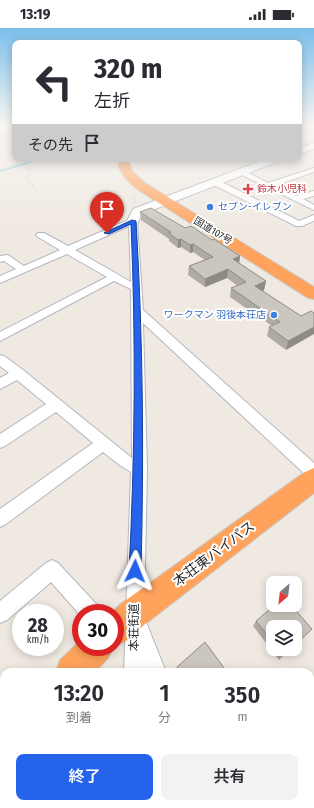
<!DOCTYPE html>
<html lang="ja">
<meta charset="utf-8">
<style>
:root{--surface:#fff;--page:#f2f2f3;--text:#2b2b33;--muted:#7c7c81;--accent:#2563eb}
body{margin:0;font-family:"Fira Sans Condensed","Noto Sans JP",sans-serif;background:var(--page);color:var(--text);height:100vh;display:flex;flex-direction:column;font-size:15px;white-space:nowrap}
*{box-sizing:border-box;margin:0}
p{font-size:13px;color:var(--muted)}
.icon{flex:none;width:22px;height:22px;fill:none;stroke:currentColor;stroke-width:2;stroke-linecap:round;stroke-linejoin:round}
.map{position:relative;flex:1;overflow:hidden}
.sheet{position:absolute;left:0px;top:640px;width:314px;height:140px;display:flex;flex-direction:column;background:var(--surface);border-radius:12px 12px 0 0;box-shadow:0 2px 10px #0003}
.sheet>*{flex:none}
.hud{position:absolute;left:12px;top:12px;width:290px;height:122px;border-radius:8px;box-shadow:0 2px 10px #0003;background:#fff;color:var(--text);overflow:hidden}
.needle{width:26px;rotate:208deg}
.controls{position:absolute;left:266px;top:548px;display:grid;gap:8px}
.controls a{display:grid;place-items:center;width:36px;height:36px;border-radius:8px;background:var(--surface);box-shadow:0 2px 10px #0003;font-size:20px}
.speed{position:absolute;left:12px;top:576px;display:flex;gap:8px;font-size:20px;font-weight:700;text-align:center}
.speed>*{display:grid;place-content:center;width:52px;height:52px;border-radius:50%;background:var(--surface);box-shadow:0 2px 10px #0003;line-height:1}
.speed small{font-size:10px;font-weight:400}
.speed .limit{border:6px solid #d22;background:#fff;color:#111}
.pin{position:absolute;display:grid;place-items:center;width:34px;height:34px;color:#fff;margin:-41px -17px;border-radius:50% 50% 50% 0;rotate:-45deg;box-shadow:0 0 4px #0007}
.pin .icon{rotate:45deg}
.me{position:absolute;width:44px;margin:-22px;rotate:2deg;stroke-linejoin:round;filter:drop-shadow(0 0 3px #0008)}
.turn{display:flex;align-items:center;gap:14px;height:84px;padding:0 16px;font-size:18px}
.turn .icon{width:52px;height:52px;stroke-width:2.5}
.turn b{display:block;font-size:28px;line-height:34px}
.then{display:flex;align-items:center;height:38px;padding:0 16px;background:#0003;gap:8px;font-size:15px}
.eta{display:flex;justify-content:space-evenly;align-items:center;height:68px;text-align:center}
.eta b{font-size:24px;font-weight:600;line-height:28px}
.primary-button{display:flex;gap:8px;margin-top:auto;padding:8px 16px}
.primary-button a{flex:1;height:46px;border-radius:8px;background:var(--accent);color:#fff;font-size:16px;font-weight:600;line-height:46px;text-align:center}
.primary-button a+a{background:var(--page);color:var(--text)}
.status{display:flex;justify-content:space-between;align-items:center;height:28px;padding:0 20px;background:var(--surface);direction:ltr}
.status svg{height:11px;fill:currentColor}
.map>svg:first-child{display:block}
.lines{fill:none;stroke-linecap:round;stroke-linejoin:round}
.stream{stroke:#75cff0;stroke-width:1.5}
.street-casing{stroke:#b4b7c1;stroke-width:2}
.secondary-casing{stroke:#b4b7c1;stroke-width:2}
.highway-casing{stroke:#c9c9c9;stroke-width:2}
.path{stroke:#c9c9c9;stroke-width:1;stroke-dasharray:1.5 1;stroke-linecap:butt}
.street{fill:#fff;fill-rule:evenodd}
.secondary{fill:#fff;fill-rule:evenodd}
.highway{fill:#ffa35c;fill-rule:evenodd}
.wall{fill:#afaba4}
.shaded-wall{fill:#8e8b86}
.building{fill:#cbc7bf;stroke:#8e8b86}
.route{fill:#2563eb;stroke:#184099}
.health-dot{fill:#e0444e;stroke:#fff;stroke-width:1.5}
.shop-dot{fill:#3f7fe0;stroke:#fff;stroke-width:1.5}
.labels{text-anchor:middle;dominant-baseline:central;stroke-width:4;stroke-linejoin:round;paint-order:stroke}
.far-health-label{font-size:10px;fill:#be3a42;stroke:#fff;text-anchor:start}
.far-shop-label{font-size:10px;fill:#366cbe;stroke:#fff;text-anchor:start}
.far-street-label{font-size:10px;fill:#2e2e2e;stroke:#fff}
.street-label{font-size:12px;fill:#2e2e2e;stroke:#fff}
.near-street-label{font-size:14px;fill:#2e2e2e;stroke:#fff}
</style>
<div class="status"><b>13:19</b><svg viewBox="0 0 49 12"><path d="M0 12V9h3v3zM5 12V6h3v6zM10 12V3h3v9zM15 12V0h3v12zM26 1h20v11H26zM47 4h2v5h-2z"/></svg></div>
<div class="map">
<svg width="314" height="780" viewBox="0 0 314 780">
<rect width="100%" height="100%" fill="#efe9e1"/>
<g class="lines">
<path class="stream" d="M0,143l42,-12"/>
<g class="street-casing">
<path id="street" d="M15,96v4l-15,5v-4z
M314,140v4l-40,14 22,10 18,-5v5l-11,3 11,6v5l-78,-38 1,-2h6l25,13z
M212,152h6l81,41 15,-6v6l-12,5h-6l-84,-42z
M133,190l4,3 6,89 171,153v17l-5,-2 -166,-155 4,146 -3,148 22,55h-20l-2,-3v3h-20l7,-200 -10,-6 -18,-14 -97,72 -6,3v-18l93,-66 -37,-31 -51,34 -5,2v-14l46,-30 -29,-24 -17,9v-11l9,-5 -9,-7v-11l4,1 19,14 109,88 -1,-169 -17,-8 -114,60v-9l107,-55 -40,-23 -67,29v-7l16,-7 -12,-8 -4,1v-6l8,-1 16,11 36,-16 -22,-13 -2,-2 2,-2h6l24,13zM129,198l2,56 -56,-32z
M52,532l6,3 40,43 3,7h-20v3l-30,-34 -44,38 -7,3v-22l46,-38z
M124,776h24v4h-24z
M221,776h25l1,4h-25z"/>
</g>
<g class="secondary-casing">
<path id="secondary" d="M314,115v6l-15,5v-6z
M266,131h14l-1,2 -137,53 -5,10h-8l-2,-3 6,-12z"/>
</g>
<g class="highway-casing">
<path id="highway" d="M118,131h10l4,12 13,12 169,104v12l-6,-1 -171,-109c-10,-9 -19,-17 -19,-30z
M314,440v25l-170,132 -18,16 -11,5v-33h-4l11,-10 183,-131z
M81,612v7h32l-5,11 -13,14h-39l4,-12z
M4,692v38l-4,2v-38z"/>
</g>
<path class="path" d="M21,136l10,6 -4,8 12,16
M0,142l37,-11
M134,166l1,9"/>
<use href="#street" class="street"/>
<use href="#secondary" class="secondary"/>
<use href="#highway" class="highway"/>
</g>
<path class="wall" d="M140,184l45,16 27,12 28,16 -1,7 27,18 -2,9 -2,1 39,25 -15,34 -19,-14 2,-9 3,-1 -42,-29 1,-9 7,-2 -11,-8 -22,9 -17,-12 1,-9 16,-6 -12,-8 -3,1 -9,-6 -3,1 -9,-7v-2l-28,-19z
M256,593l17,6v22h18l-12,11 -26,-34z
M177,639l50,5h-51v-1z"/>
<path class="shaded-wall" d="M181,211v8l-3,1v-8z
M193,216v8l-3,1v-8z
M240,228l-1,8 -6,-5z
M228,241l-1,9 -22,9v-8z
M266,253l-2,9 -11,5 2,-9z
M314,299v7l-28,16 2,-9z"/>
<path class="building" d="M151,180l34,20 6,-2 21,14 2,-1 26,17 -7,3 33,22 -11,5 46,30 10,-5 3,2v14l-26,14 -19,-14 11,-5 -49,-34 15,-6 -18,-13 -23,10 -16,-13 24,-9 -20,-13 -3,1 -9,-6 -3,1 -9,-7 2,-1 -31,-20z
M275,577h16l21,24 -17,16v-18h-22v15l-17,-21z
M205,614l22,30h-47l-3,-5z
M279,621h11l-6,6z"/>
<linearGradient id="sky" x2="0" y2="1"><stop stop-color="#7abfeb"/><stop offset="0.47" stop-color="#f8f5f2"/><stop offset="1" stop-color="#f8f5f2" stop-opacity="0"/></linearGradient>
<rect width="314" height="205" fill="url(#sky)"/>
<path class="route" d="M132,192l4,1c7,117 8,233 5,350l-2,4 -4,1 -4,-1 -2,-4c6,-116 7,-231 2,-347l-22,10 -5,-1z"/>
<path class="health-dot" d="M246 155h4v4h4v4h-4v4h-4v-4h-4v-4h4z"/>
<g class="shop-dot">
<circle cx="210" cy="179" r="4"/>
<circle cx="274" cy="287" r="4"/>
</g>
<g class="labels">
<g class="far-health-label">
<text x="257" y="161">鈴木小児科</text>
</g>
<g class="far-shop-label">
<text x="218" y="179">セブン-イレブン</text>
<text x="266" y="287" text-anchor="end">ワークマン 羽後本荘店</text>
</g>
<g class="far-street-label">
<text transform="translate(213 203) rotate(31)">国道107号</text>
</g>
<g class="street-label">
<text transform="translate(134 599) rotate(-90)">本荘街道</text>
</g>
<g class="near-street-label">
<text transform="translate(214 526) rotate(-37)">本荘東バイパス</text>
</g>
</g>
</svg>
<div class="controls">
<a><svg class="needle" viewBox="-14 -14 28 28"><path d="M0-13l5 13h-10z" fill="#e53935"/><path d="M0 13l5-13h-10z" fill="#7c7c81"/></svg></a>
<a><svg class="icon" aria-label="layers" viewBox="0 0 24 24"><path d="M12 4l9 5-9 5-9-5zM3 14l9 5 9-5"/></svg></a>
</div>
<div class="speed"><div>28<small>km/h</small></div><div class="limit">30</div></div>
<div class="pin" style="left:107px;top:205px;background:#d93025"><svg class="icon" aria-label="arrive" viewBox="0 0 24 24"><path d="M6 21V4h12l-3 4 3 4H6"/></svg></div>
<svg class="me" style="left:135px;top:543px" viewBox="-20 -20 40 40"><path d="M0-17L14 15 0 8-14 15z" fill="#2563eb" stroke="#fff" stroke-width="4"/></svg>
<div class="hud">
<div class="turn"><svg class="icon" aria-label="left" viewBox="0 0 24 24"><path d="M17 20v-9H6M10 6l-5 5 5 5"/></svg><div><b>320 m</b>左折</div></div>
<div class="then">その先<svg class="icon" aria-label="arrive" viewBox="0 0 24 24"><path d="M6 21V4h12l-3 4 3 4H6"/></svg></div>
</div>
<section class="sheet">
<div class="eta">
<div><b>13:20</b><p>到着</p></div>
<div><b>1</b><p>分</p></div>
<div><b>350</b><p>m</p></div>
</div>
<div class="primary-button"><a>終了</a><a>共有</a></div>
</section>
</div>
